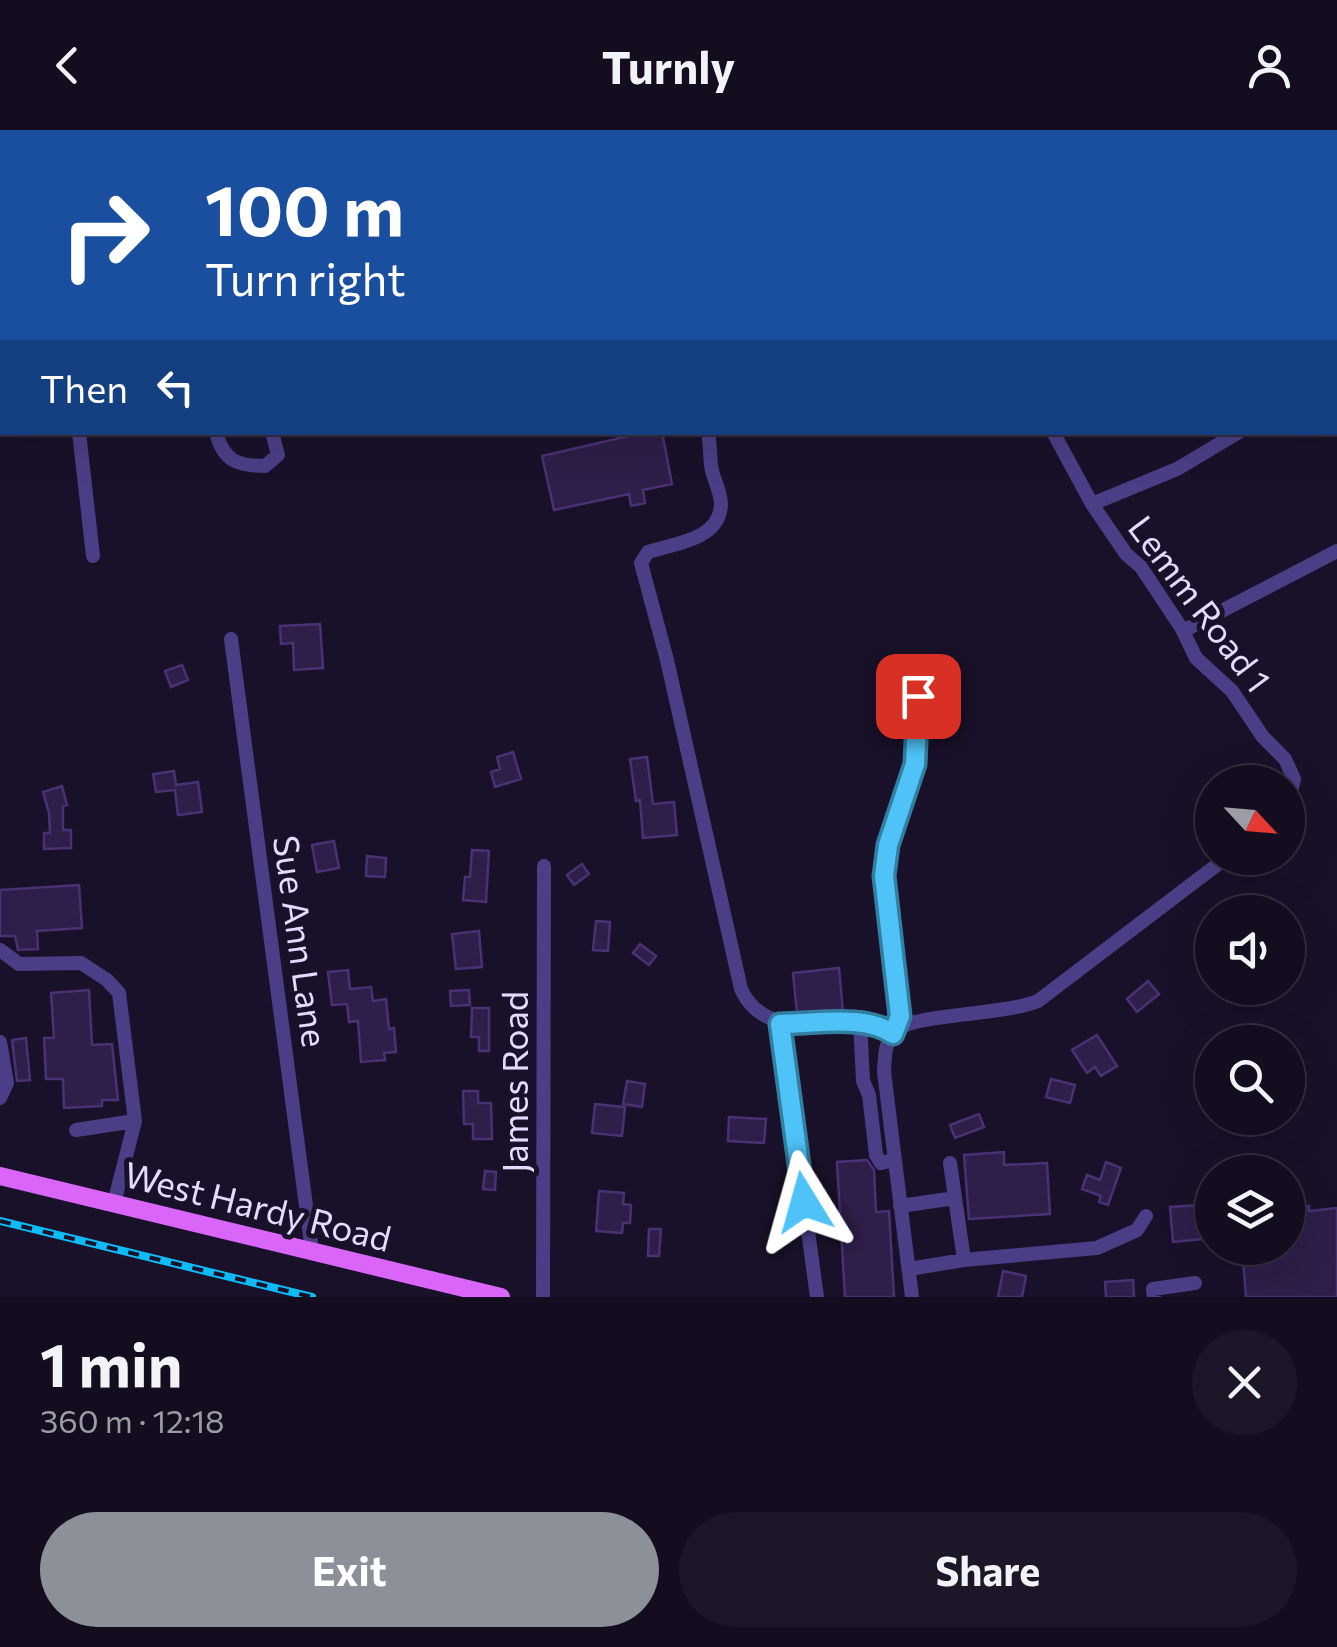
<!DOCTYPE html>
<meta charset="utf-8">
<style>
:root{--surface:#130d1f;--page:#1c1628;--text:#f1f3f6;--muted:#9d9ca4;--line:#322d3d;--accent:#8c9099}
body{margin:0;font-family:Commissioner,sans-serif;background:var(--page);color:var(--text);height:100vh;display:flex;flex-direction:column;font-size:38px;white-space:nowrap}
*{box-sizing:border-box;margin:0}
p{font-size:32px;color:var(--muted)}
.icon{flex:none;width:55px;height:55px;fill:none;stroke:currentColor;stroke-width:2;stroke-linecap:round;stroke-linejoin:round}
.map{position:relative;height:1167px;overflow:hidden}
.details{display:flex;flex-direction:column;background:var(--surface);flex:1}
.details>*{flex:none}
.top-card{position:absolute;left:0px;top:0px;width:1338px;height:305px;box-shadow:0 10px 40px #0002,0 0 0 2px var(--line);background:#1a4fa0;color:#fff;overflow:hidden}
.needle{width:65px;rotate:116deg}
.tools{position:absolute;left:1195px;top:635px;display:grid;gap:20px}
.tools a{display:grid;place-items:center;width:110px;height:110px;border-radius:50%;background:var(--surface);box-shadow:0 10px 40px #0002,0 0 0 2px var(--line);font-size:50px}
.pin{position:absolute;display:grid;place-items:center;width:85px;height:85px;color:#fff;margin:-42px;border-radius:20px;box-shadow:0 5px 15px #0006}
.me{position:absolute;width:110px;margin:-55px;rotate:352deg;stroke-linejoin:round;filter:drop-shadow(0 0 8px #0008)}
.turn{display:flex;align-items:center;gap:35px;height:210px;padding:0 40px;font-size:45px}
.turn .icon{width:130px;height:130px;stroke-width:2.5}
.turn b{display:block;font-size:70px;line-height:85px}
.then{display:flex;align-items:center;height:95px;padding:0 40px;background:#0003;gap:20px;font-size:38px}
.round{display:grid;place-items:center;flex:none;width:105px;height:105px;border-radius:52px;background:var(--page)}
.head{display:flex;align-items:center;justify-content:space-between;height:170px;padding:0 40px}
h1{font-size:60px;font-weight:700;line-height:75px}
.cta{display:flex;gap:20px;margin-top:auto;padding:20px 40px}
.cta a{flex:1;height:115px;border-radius:60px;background:var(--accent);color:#fff;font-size:40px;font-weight:700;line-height:115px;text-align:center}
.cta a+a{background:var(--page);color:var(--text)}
header{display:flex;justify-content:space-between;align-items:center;height:130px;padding:0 40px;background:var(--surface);font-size:45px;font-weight:700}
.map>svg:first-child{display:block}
.building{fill:#2e1e49;stroke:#493174;stroke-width:2.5}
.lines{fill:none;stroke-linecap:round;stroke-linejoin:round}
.minor{stroke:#4c3e86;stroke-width:14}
.major{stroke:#d966f9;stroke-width:18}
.rail-casing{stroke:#0fbbf6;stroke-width:8}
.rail{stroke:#191129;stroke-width:4;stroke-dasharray:11;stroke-linecap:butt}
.route-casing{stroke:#337fa1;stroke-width:25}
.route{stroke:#4fc3f7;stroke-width:18}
.labels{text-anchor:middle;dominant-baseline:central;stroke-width:10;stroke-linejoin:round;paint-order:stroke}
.street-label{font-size:35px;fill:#e4dbfe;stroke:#191129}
</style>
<header><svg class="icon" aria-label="back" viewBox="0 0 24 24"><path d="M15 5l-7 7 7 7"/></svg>Turnly<svg class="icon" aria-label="person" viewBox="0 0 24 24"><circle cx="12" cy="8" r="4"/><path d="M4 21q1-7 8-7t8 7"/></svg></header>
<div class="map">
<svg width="1337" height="1167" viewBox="0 0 1337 1167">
<rect width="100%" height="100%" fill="#191129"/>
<path class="building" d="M646,302h16l10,52 -29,6 2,13 -14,3 -2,-12 -75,16 -12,-54z
M320,494l3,44 -29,2 -1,-27 -12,1 -1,-18z
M182,535l6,15 -17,7 -6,-16z
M513,622l8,27 -26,8 -4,-15 9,-3 -3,-12z
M647,627l6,47 21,-2 3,33 -34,3 -3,-38 -4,1 -6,-42z
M174,641l2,14 22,-3 4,30 -24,3 -3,-25 -19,2 -3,-18z
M62,656l5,19 -4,1v24h8v18l-27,1v-16h6l-1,-20 -6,-21z
M334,711l5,27 -22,4 -5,-27z
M472,720l17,1 -3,51 -23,-2 2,-23h5z
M367,726l19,2 -1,19 -19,-1z
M582,734l7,10 -15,11 -7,-10z
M79,755l3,43 -45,3 1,18 -20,1 -3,-14h-15v-46z
M596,791l14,1 -2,29 -15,-1z
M479,801l3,36 -26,2 -4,-35z
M640,814l16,12 -7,9 -16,-12z
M839,838l4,45h-46l-4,-40z
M348,840l2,19 21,-2 2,14 13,-2 3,30 5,-1 2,24 -12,1 1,7 -24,2 -3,-41 -9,1 -2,-18 -15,1 -4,-33z
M1148,851l11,13 -22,18 -10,-13z
M89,860l3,55 20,-1 6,56h-16v6l-38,2 -1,-29h-17l-2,-41h10l-3,-45z
M469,860l1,15 -19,1 -1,-15z
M472,878h17v43h-10v-14h-8z
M1097,905l20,31 -16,10 -6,-9 -8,6 -15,-23z
M26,908l4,42 -13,1 -5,-41z
M1051,949l24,6 -5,18 -24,-6z
M627,951l18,3 -3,23 -19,-3z
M463,961h15v12h13l1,36h-19v-15h-9z
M595,974l30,3 -3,29 -30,-3z
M979,984l5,13 -29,11 -5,-13z
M729,987l37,2 -2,24 -36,-2z
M1004,1022v13l43,-2 3,51 -81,5 -5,-64z
M867,1030l7,10 2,42 13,-1 5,86h-49l-8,-135z
M1106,1032l15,6 -13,37 -9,-3 2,-6 -19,-7 5,-14 13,5z
M485,1041l11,1 -1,18 -12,-1z
M599,1061l25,2 -1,11 8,1 -1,18h-7l-1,10 -26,-2z
M1212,1074v34l-39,4 -3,-35z
M1309,1076v5l28,-3v89h-91l-4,-49h46v-40z
M649,1099h12l-2,27h-11z
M1003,1141l23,5 -4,21h-24z
M1133,1150l1,17h-28l-1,-15z"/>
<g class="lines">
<path class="minor" d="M46,0l1,2
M75,0l2,2
M519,0v2
M708,0v2
M787,0v2
M915,0v2
M1062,0l1,2
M1156,2l1,-2
M1335,245l2,-2
M79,302l14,124
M216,302c7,29 22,34 49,34l13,-11 -6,-23
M708,302c2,11 2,22 3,33 1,12 10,26 10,39 -1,36 -46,39 -73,48l-7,11 26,97 74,329c20,45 71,35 112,34l7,-3
M1053,302l39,72 34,50 15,13 41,62 14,29 36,33 31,46 22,22 9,20 -6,27
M1092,374l85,-35 62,-37
M1183,501l154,-80
M231,509l81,612
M0,820l19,14 62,-1 26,17 12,13 16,128 -21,82
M780,894l37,273
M897,899l3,-13 -16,-140 4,-31 27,-80 3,-69
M893,904l-16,-11 -17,-3 3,61 6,14 7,60 5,8 13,-3
M0,912l7,41 -7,15
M76,1000l59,-9
M950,1033l14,97
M900,1076l55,-8
M909,1139l55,-9 133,-12 40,-18 9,-14
M543,1167l1,-431
M912,1167l-28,-225c1,-16 0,-32 14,-43 19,-15 106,-14 140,-28l188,-143
M1154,1167l-1,-8 42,-6"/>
<path class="major" d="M0,1046l501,121"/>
<g class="rail-casing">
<path id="rail" d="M0,1091l312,76"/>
</g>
<use href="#rail" class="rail"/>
</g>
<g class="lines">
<g class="route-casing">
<path id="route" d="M804,1072l-24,-178c35,0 86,-10 113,10l7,-18 -16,-140 4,-31 27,-81 3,-68"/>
</g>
<use href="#route" class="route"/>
</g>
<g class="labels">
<g class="street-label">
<text transform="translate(1201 473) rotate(53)">Lemm Road 1</text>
<text transform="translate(302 811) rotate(82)">Sue Ann Lane</text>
<text transform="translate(513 952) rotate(-90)">James Road</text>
<text transform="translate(258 1075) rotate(14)">West Hardy Road</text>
</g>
</g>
</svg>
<div class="tools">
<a><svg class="needle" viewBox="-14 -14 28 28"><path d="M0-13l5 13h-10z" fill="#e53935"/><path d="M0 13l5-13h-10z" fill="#9d9ca4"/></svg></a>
<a><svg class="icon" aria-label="sound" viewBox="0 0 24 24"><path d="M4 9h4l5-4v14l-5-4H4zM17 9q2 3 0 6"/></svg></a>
<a><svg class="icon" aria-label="search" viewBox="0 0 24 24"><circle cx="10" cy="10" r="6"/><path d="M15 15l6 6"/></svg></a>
<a><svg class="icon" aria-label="layers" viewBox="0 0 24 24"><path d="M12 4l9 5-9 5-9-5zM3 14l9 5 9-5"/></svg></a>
</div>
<div class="pin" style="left:918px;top:566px;background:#d93025"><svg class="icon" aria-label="arrive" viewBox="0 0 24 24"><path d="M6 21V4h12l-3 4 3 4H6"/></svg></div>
<svg class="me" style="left:804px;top:1072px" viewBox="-20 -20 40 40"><path d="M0-17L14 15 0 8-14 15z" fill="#4fc3f7" stroke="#fff" stroke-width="4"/></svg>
<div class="top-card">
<div class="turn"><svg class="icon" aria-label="right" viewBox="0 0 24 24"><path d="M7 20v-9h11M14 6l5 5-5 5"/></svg><div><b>100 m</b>Turn right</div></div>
<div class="then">Then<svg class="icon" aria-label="left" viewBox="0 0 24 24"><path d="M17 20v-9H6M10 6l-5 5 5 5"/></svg></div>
</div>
</div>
<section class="details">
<div class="head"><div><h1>1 min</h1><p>360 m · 12:18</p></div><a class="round"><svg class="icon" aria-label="close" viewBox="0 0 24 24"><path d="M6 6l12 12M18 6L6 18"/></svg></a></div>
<div class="cta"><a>Exit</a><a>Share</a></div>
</section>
